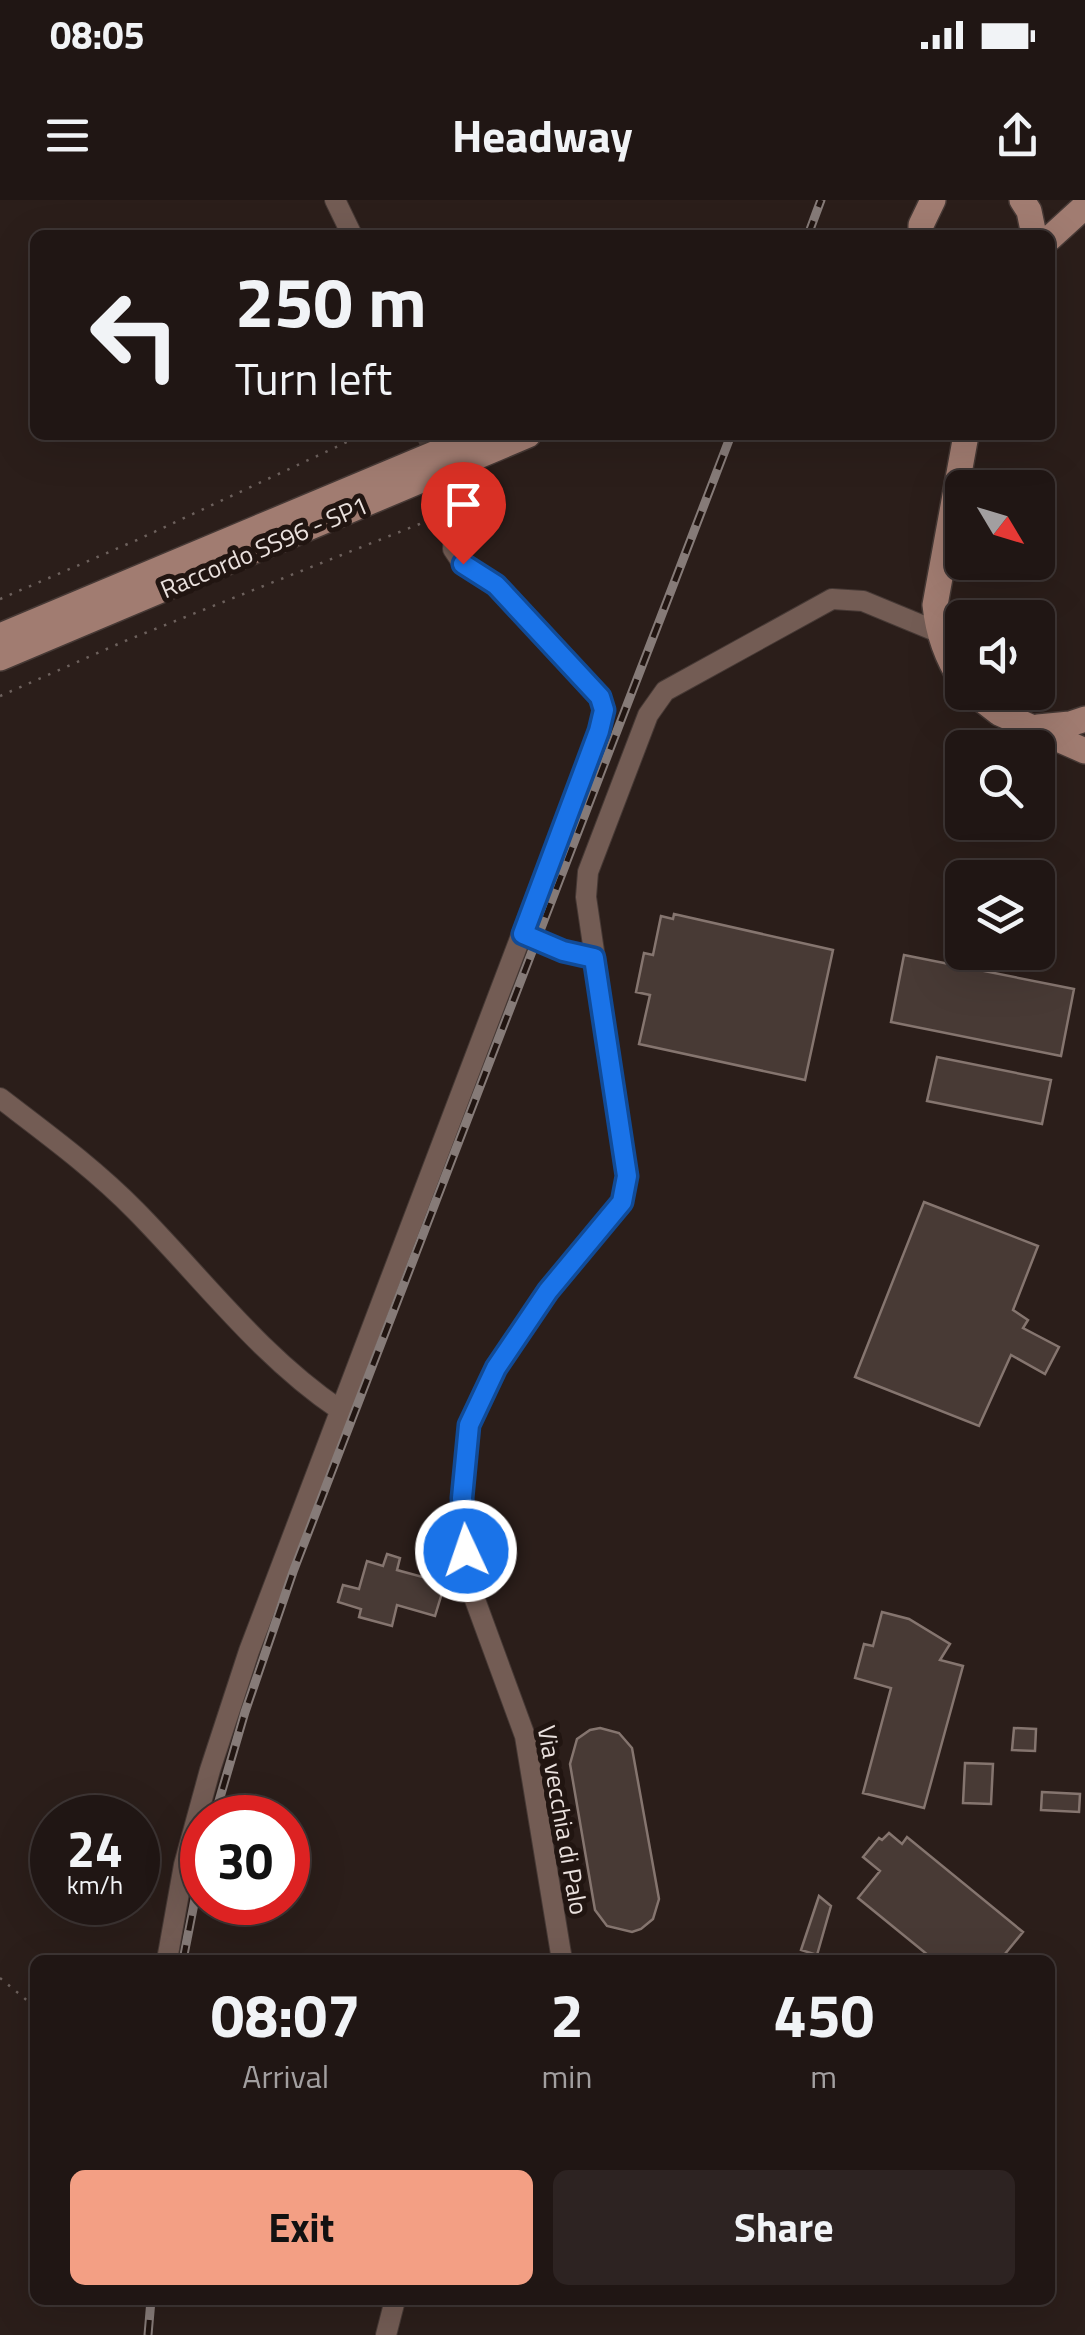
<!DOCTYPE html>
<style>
:root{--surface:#201614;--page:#2d2322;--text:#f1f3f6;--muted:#a29fa0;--line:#3d3534;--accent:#f39f84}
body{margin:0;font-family:"Titillium Web",sans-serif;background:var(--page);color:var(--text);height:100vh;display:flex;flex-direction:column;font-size:38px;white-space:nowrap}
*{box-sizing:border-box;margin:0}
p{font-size:32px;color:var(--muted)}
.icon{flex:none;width:55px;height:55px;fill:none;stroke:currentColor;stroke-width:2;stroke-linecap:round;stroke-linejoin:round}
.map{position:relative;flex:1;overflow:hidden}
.drawer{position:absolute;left:30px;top:1755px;width:1025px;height:350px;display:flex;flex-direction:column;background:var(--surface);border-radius:15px;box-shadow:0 10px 40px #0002,0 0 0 2px var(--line)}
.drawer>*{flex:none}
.top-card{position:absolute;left:30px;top:30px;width:1025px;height:210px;border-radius:15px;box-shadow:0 10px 40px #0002,0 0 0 2px var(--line);background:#201614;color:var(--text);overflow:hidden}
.needle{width:65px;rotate:128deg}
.controls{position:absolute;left:945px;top:270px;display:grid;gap:20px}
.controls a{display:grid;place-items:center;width:110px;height:110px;border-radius:15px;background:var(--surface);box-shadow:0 10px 40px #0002,0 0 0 2px var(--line);font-size:50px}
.speed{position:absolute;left:30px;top:1595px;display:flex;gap:20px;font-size:50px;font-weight:700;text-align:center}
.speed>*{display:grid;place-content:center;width:130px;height:130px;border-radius:50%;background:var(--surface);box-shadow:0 10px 40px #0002,0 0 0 2px var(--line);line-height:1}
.speed small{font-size:25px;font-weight:400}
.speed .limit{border:15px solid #d22;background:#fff;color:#111}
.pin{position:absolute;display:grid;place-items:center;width:85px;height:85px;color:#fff;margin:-102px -42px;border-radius:50% 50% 50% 0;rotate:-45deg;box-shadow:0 0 10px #0007}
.pin .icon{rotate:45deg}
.me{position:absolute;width:110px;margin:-55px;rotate:357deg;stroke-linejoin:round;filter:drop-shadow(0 0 8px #0008)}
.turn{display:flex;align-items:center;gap:35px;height:210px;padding:0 40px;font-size:45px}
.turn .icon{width:130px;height:130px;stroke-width:2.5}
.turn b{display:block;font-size:70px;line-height:85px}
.eta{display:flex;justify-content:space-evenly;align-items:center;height:170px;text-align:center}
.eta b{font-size:60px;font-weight:700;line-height:70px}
.button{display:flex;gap:20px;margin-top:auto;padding:20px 40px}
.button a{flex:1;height:115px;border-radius:15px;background:var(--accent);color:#111;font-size:40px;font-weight:700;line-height:115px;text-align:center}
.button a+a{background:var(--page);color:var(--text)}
.status{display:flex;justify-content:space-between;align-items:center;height:70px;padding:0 50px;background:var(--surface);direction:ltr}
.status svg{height:28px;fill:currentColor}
header{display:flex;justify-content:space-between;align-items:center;height:130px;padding:0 40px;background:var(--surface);font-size:45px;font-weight:700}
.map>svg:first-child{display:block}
.building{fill:#483a35;stroke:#85756f;stroke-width:2.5}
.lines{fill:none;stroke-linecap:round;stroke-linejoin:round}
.street-tunnel{stroke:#483b37;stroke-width:20;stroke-dasharray:20 10;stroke-linecap:butt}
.street-casing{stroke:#463935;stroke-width:22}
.secondary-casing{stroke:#463935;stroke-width:28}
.path{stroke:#6d615d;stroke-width:2.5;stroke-dasharray:2.5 8;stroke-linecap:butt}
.street{stroke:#735c54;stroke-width:20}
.secondary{stroke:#a17c71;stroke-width:25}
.rail-casing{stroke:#867b78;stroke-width:9}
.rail{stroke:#211511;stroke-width:5;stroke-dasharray:15;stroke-linecap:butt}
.route-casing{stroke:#114b97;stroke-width:25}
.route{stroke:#1a73e8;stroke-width:18}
.labels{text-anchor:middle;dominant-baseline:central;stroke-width:10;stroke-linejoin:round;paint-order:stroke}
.street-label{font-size:25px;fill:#eae1de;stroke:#211511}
</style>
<div class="status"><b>08:05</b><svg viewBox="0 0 49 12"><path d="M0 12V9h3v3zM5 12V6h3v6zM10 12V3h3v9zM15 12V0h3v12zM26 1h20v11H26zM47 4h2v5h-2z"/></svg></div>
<header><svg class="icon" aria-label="menu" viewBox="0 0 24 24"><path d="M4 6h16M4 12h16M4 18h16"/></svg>Headway<svg class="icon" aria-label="share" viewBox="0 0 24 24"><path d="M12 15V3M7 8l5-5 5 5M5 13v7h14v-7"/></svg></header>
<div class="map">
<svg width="1085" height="2135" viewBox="0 0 1085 2135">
<rect width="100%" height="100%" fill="#2b1e1a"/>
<path class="building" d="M674,714l159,36 -28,130 -166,-36 11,-49 -14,-3 8,-39 9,2 8,-39 12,3z
M904,755l170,34 -13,67 -170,-34z
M937,857l114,23 -9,44 -115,-23z
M924,1002l114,44 -25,64 15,10 -5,8 36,19 -14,27 -34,-19 -32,71 -124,-49z
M387,1354l13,4 -3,12 48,13 -10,33 -38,-11 -5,21 -33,-9 2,-8 -23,-7 5,-17 16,4 8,-28 16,5z
M882,1412l27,7 41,25 -10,16 23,6 -39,142 -61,-15 28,-105 -36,-10 9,-34 9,2z
M600,1528l19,5 13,15 27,151 -6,20 -12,10 -9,3 -25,-6 -12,-16 -25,-146 7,-25 13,-9z
M1014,1528l22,1 -1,22 -23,-1z
M965,1563l28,1 -2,40 -28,-1z
M1042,1592l38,2 -1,18 -38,-2z
M889,1633l13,11 5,-7 116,95 -23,28h-66l-76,-62 22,-27 -17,-14 16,-19 3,2z
M819,1696l12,10 -14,49 -16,-5z"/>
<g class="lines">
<path class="street-tunnel" d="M426,235l31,66"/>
<g class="street-casing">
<path id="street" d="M335,0l17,35
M523,734l40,17 31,7
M0,898c47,36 95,71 136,113 66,67 124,145 204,199
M167,1760l17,-95 26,-95 39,-119 350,-920 5,-21 -4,-13 -104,-112 -33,-21 -10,-15 4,-48
M562,1760l-37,-224 -58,-158 -5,-80 7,-73 27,-58 51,-76 75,-88 5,-27 -41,-279 2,-25 60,-157 17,-24 167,-92 31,2 75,31
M386,2135l9,-35"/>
</g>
<g class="secondary-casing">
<path id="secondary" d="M1022,0l7,11 5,24
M921,35v-10l12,-25
M1050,38l35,-32
M0,436l479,-201
M0,458l528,-223
M962,481c-16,-24 -24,-47 -27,-76l31,-170
M972,492l27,21 86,38
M1038,527l32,-3 15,-5"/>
</g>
<path class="path" d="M0,399l137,-59 225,-105
M0,496l125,-55 297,-118 16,-2
M0,1778l35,29"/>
<use href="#street" class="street"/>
<use href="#secondary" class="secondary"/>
<g class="rail-casing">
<path id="rail" d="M808,35l13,-35
M214,1618l31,-106 48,-140 438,-1137
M183,1760l19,-97
M148,2135l3,-35"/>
</g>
<use href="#rail" class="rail"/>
</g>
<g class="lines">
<g class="route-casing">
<path id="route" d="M463,364l33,21 104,112 4,13 -5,21 -76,203 40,17 31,7 33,218 -5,26 -74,89 -52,77 -27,57 -7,73 4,53"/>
</g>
<use href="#route" class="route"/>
</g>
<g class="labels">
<g class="street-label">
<text transform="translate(264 347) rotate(-23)">Raccordo SS96 - SP1</text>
<text transform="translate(563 1620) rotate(80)">Via vecchia di Palo</text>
</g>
</g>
</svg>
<div class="controls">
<a><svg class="needle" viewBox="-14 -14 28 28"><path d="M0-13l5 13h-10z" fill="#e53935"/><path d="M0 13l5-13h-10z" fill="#a29fa0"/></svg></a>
<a><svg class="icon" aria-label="sound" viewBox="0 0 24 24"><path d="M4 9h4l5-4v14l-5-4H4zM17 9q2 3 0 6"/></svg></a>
<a><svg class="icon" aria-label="search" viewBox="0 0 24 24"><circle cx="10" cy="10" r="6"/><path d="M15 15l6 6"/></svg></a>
<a><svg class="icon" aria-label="layers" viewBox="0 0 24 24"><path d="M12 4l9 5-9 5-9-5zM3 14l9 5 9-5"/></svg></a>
</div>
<div class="speed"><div>24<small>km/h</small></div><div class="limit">30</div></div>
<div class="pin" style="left:463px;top:364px;background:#d93025"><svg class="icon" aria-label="arrive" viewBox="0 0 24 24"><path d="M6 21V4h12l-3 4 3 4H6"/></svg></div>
<svg class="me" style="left:466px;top:1351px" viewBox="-20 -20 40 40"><circle r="17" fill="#1a73e8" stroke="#fff" stroke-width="3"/><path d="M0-11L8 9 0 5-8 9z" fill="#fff"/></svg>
<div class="top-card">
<div class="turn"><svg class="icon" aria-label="left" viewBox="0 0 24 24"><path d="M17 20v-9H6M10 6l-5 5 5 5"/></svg><div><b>250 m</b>Turn left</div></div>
</div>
<section class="drawer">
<div class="eta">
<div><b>08:07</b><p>Arrival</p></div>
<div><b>2</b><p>min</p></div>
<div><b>450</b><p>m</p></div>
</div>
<div class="button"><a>Exit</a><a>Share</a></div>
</section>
</div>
